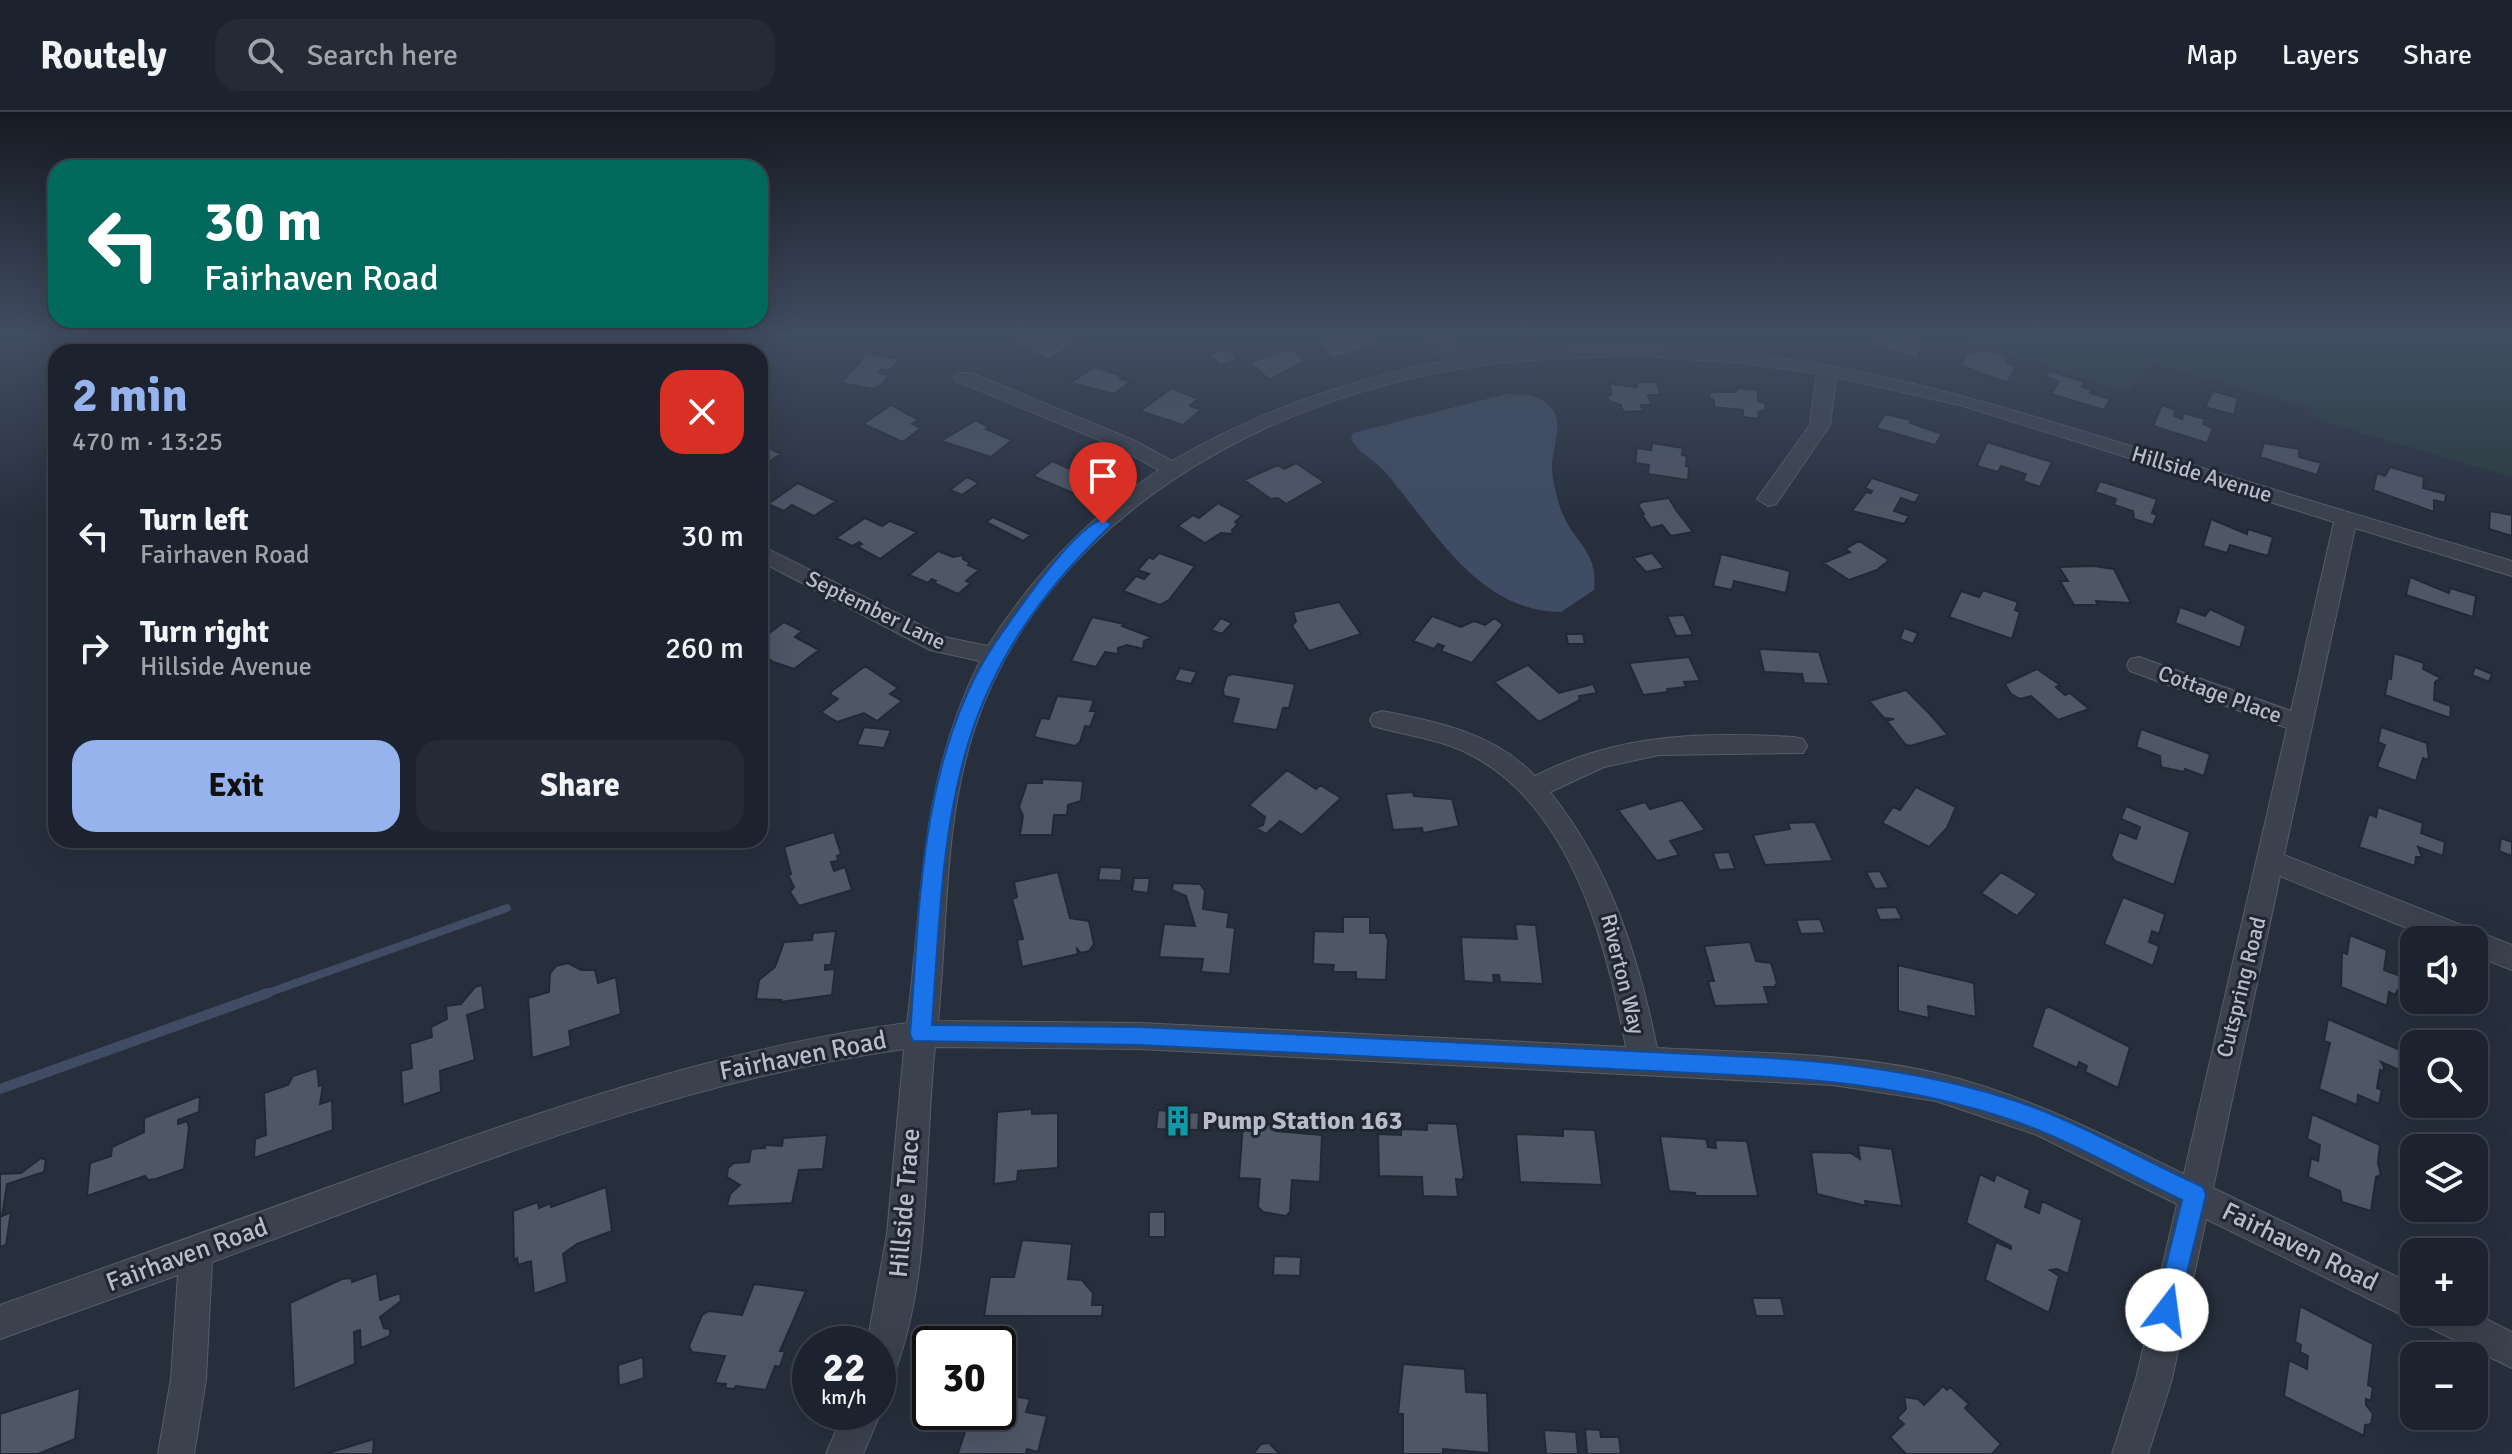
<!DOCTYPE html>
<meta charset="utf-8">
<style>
:root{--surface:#1d232e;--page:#252b36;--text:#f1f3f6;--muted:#a0a4aa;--line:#3b404a;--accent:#96b3ee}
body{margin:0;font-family:Signika,sans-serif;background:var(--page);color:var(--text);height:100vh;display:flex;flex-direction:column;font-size:30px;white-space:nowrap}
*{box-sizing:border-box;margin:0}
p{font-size:26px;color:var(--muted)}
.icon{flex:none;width:44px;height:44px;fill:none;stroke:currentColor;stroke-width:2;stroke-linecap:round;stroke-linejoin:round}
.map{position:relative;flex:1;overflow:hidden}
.sheet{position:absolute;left:48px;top:232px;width:720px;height:504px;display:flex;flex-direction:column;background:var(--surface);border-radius:24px;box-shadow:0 8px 32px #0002,0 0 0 2px var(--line)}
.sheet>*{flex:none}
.hud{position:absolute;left:48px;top:48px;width:720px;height:168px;border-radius:24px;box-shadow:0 8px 32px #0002,0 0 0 2px var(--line);background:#00695c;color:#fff;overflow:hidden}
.controls{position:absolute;left:2400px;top:814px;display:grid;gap:16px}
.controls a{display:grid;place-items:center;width:88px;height:88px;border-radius:16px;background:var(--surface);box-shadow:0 8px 32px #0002,0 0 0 2px var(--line);font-size:40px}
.speed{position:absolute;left:792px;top:1214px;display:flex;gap:16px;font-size:40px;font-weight:700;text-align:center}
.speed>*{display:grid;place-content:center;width:104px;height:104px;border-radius:50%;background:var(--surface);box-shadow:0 8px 32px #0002,0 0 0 2px var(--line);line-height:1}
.speed small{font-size:20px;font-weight:400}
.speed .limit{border:4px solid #111;border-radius:12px;background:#fff;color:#111}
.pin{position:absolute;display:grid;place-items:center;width:68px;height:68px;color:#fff;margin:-82px -34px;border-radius:50% 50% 50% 0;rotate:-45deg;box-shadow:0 0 8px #0007}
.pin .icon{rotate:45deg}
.me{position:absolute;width:88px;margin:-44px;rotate:15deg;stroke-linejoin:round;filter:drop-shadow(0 0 6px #0008)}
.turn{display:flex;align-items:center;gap:28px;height:168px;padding:0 24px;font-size:36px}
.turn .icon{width:104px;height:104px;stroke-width:2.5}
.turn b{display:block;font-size:56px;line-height:68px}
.round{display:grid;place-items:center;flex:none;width:84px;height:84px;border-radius:24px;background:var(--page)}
.headline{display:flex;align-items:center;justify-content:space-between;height:136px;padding:0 24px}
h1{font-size:48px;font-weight:700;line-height:60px;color:var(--accent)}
.cta{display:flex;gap:16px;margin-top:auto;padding:16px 24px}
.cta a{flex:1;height:92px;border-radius:24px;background:var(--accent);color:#111;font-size:32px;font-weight:700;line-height:92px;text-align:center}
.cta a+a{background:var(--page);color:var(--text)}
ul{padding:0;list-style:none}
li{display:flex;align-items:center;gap:24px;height:112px;padding:0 24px}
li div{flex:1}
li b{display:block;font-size:30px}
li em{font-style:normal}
header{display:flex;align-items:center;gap:48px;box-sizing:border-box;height:112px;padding:0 40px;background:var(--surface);border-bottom:2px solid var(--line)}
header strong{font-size:38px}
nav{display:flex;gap:44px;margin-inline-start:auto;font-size:28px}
.search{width:560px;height:72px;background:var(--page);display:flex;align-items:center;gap:20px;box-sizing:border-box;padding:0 28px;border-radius:24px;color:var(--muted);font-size:30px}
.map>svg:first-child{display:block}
.green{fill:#293b3e}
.water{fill:#3f4c64}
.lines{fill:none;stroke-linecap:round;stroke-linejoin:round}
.stream-far1{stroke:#3f4c64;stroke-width:8}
.stream{stroke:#3f4c64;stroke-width:10}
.building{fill:#4e5766;stroke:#222934;stroke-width:2}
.street-casing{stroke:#565d68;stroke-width:2}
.street{fill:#3b424d;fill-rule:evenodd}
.route{fill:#1a73e8;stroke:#114b97;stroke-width:2}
.labels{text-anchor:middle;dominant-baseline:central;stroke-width:6;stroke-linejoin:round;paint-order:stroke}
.street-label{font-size:22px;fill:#b7bdc8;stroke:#202732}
.near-street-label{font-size:26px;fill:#b7bdc8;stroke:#202732}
.near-poi-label{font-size:26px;font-weight:bold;fill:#b7bdc8;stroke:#202732;text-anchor:start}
</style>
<header>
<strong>Routely</strong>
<div class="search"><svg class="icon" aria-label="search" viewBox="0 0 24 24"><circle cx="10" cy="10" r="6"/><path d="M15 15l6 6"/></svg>Search here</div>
<nav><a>Map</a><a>Layers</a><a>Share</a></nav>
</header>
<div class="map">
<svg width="2512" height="1342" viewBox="0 0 2512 1342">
<rect width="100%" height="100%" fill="#272f3d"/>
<path class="green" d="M1965,224h547v141l-198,-58 -4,-11 -160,-45 -23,29 -160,-52z"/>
<path class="water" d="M1506,282c18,0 40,1 49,20 7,13 -4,40 -3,55 1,13 5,31 10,43 11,30 37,39 32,78l-33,22c-85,-1 -127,-84 -176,-140 -11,-13 -28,-19 -34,-34l2,-5z"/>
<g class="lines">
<path class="stream-far1" d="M262,883l245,-87"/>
<path class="stream" d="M0,977l268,-96"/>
</g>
<path class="building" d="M1022,224h35l15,8 -23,16 -21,-9 3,-2 -3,-1 -17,-4z
M1334,224h34l9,10 -45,12 -16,-17z
M1872,224l50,7 -4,15 -49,-12z
M1979,236l30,9 -3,6 10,4 -9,16 -47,-18 7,-13 8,2z
M1227,237l11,10 -18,6 -11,-11z
M1291,237l14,12 -36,19 -19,-18z
M867,241l32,6 -9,11 -8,-1 -3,4 10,2 -7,10 -9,4 -32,-6z
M1093,255l29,9 -3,2 11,4 -16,12 -43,-11z
M2049,259l36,11 -3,5 10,3 -2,3 20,6 -6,11 -53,-16 8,-13 -14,-4z
M1636,270h20l5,13h-13l3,10h-10l2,6 -20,1 -2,-7 -12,-4 -2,-5 5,-2 -3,-10 28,3z
M1172,276l26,11 -8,7 11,4 -18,15 -43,-14z
M1736,276l22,2v11l7,2 1,7 -8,2 1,7 -16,-2v-7l-29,-3v-7l-6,-3 3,-5h25z
M2213,279l25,7 -4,17 -29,-8z
M891,293l28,15 -7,4 9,4 -18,14 -40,-18z
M2162,293l14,5 -2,6 8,3 2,-6 21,6 -2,5 10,4 -6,15 -54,-17z
M1885,302l26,6 -1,3 32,11 -7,11 -59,-17z
M976,308l13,7 -3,2 26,11 -21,17 -50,-16z
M1987,330l65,20 -12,25 -17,-6 3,-7 -25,-8 -3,6 -21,-6z
M760,331l21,11 -21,14z
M1652,331l31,5 -1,7 5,1 -1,10 3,1 -1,13 -40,-6 1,-9 -14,-2 2,-15 14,2z
M2264,331l35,6v8l22,6 -4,12 -57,-18z
M1052,349l25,11 5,-4 17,7 -24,19 -42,-18z
M1296,351l28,19 -38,22 -8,-6 -7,1 -27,-19 34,-15 6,4z
M2390,355l34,10 -1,11 23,6 -1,9 -11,-3v12l-61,-22 4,-17 8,3z
M967,365l12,6 -17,12 -12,-5z
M1872,366l48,16 -5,9 -14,-5 -7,13 15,5 -5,8 -52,-13 14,-19 5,1 1,-2 -7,-3z
M2100,369l57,18 -5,14 5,2 -4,10 -19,-6 -1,-8 -19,-6 2,-6 -21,-7z
M798,371l38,18 -22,15 -22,-11 -8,6 -16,-7z
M1669,386l7,12 17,22 -22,4 -9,-11 -11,3 -9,-13 2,-1 -6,-9 4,-3z
M1218,391l24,13 -7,6 3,2 -6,6 1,4 -12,-1 -16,10 -27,-17 15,-11 6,3z
M2490,399l22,4v21l-23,-7z
M993,405l38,18 -8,6 -37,-19z
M865,406l17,8 8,-5 27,11 -37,27 -22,-12 4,-3 -3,-2 -7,4 -16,-8z
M2211,407l36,15 1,-5 25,8 -5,19 -38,-11 -3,8 -24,-7z
M1859,429l30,19 -12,10 -28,10 -26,-17 27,-11 -5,-3z
M938,439l15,6 10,-2v4l7,4 -2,2 11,5 -13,11 5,2 -13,11 -24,-11 2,-2 -4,-2 -4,4 -19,-8z
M1159,441l36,13 -26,34 -9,5 -37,-14 13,-15 8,3 5,-5 -11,-4 11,-13 4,2z
M1652,441l12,15 -18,4 -13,-14z
M1721,442l69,17 -4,22 -52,-12 -2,9 -19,-4z
M2094,454l20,3 17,34 -35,-2 2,4h-24l-14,-24h8l-9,-14z
M2410,465l39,16 1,-5 26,8 -3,21 -67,-22z
M1983,478l35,12 -3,8 5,2 -8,27 -63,-22 12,-26 18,6z
M1339,490l22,32 -52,17 -17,-25 4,-5 -3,-9z
M2180,495l25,9 5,-7 36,17 -6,22 -65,-25z
M1684,503l9,20 -17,1 -9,-20z
M1432,504l29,11 13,-6 11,4 10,-7 8,7 -31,38 -31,-12 3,-5 -6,-2 -4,5 -21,-8z
M1092,505l32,7 -2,2 29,11 -7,4 -1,8 -16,-4 -9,3v6l-13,-2 -9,15 -25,-6z
M1221,506l11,5 -10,11 -11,-4z
M784,510l18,9 -7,6 24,13 -25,19 -21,-7 -13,-11v-11z
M1904,516l14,5 -5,11 -13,-5z
M1566,522h17l2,10h-17z
M1759,537l60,3 10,32 -25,-1 -2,-9 -38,-2z
M2394,541l30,10 -1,6 18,9 -6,4 -1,18 17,6 -1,12 -65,-23 3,-17 3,1z
M1689,545l11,24 -16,1 2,5 -19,2 1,3 -25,3 -14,-32z
M1528,553l31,28 34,-9 4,9 -18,3 1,4 -41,22 -45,-40z
M865,554l33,22 -8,6 12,7 -25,20 -13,-8 -27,9 -16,-10 17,-13 -8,-5 2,-3z
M2475,555l17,7 -3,8 -17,-7z
M1180,556l17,4 -6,12 -17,-4z
M2037,557l23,16 -4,2 9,8 5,-2 19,16 -31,11 -27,-24 -11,3 -9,-5 -6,-10z
M1232,562l63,10 -6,24h-6l-6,22 -45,-7 7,-24 -15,-3 -1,-6 4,-14z
M1906,578l23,23 19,22 -38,11 -5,-2 -18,-23 7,-2 -10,-1 -15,-17z
M1057,584l37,4 -4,11h6l-6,16 -5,-1 -5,16 -5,4 -41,-9 7,-19 8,1z
M864,615l27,3 -7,18 -27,-3z
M2381,615l46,16 2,17 -6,-2 -7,23 -39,-14 8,-22 -7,-3z
M2141,617l69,25 -6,22 -19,-7 -1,3 -23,-5 -1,-11 -24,-9z
M1287,658l29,19 4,-4 21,13 -39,37 -22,-14 -14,13 -10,-6 7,-3 2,-8 -16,-12z
M1042,667l41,2 -2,20 -13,4 -1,10h-13l-2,20h-32l3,-19 -4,-9 8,-24h15z
M1916,675l40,20 -9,21 -18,19 -47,-24 11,-16 7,3z
M1413,680l1,4 38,3 7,27 -36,7 -1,-5 -29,2 -7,-36z
M1682,688l23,30 -35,11 9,14 -22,6 -39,-51 27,-8 5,7z
M2126,694l64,26 -16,53 -59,-24 -4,-6 8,-23 17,7 4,-12 -19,-8z
M2378,695l45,16 -2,10 24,9 -2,14 -25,-9 4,10h-6l-1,9 -56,-19 10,-33 7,3z
M1815,710l18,39 -68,4 -12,-30 37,-6 -2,-6z
M834,720l7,22 -4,2 1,5 -7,1 3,9 11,-4 7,23 -53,16 -9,-14 4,-5 -6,-12 3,-1 -7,-27z
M2501,726l11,4v14l-13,-5z
M1729,740l6,17 -16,1 -6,-17z
M1100,755l22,1 -1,13 -23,-1z
M1880,759l9,17 -14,1 -9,-17z
M1058,760l12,46 19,3 5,23 -5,7 -8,2 -4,-4 1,5 -56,13 -5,-27 6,-1 -11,-40 5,-2 -3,-15z
M2001,760l36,22 -20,22 -36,-23z
M1134,766h16l-2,15 -16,-2z
M1173,771l27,1 5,7 -2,18 26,4 -2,14 8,1 -5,46 -29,-2 2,-13 -44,-2 5,-33 31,2 -9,-30 -14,-6z
M2123,785l42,17 -6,20 -7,-3 -3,11 10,4 -6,20 -49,-22z
M1896,795l6,12 -22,1 -5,-12z
M1343,805h27v16h15l3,7 -2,40 -30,-1v-7h-23l1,-7 -21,-1 1,-33 29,1z
M1820,807l5,14 -24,1 -5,-14z
M1515,812l21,1 7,59 -43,-2 -1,-7h-6l1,8 -30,-2 -3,-44 56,2z
M836,819l-5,34h-6v5l10,-1 -3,26 -52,7 1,-2 -25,-1 3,-19 16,-13 9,-25 28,-2 1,-7z
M2350,823l37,15 -3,20 14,5 5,6 -8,14 -6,-3 -2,14 -46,-19 1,-35 5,2z
M1750,830l6,19 15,2 6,20 -3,4h-10l5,17 -54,2 -7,-25h6l-10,-35z
M568,851l13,7h14l3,13 18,-6 5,37 -52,17 2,15 -39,12 -4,-60 21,-6 1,-19 6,-7z
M1898,853l76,18 2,34 -48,-11 1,12 -31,-7z
M482,873l3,24 -18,6 8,45 -35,11 1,21 -38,13 -2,-34 11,-3 -2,-24 22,-7 -1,-10 16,-8 -1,-13 15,-2 14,-17z
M2050,895l80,40 -12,41 -33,-16 2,-6 -8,-4 -2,6 -45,-21 13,-39z
M2328,907l79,34 -3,19 -23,-10 3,5 -1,5 -3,-2 -3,18 5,2 -3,14 -21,-9 -1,10 -38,-16 11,-46 -6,-2z
M317,956l2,18 4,-1 -3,19 12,-4 1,30 -79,28 1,-19 11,-4 -2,-42 24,-8 5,-9z
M200,984l-1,16 -21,8v4l9,-3 2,6 -5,42 -28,10 -8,1 -3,-4 -58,20 3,-33 21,-7 1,-9 32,-15v-14z
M1032,997v5l26,-1v55l-40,3 -1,10 -23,3 3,-72z
M1158,998l41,3 -1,17 -42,-1z
M2312,1002l68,31 -2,18 3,12 -5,2 -5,34 -29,-9 -2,-11 -32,-14 3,-19 7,3 2,-16 -13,-6z
M1243,1011l33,2v6l46,4 -2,47 -28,-2 -2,32 -4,4 -23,-4 -5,-5 2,-28 -21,-1z
M1427,1011l30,1 7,51 -2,5 -6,-1 2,18 -35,-1 -1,-19 -43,-1 -1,-42 23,1v-6l26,1z
M1563,1017l32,1 7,55 -82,-3 -4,-48 47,2z
M827,1023l-4,34 -24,1 -7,33 -65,3 3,-12 10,-9 -13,-8 1,-9 6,-5 15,-1 2,-13 14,-1v-3l17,1 1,-8z
M1660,1024l46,3 2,8 8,1 -1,-8 32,1 11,55h-62l-1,-3 -26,-2z
M1858,1033l34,4 10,57 -37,-5 1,5 -49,-12 -6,-42 40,1 9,6z
M41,1046l5,2 -2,12 -37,12 -5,32 9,-4 -5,33 -6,2v-73l21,-1z
M1980,1062l14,7 2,-7 34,16 -5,17 14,6 3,-12 40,19 -14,54 -11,-5 -7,1 9,6 -10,37 -64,-33 11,-38 15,7v-3l-45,-23z
M606,1075l6,44 -35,13 -14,10 4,28 -33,12 -3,-33 -13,4 -1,-7 -3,2 -1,-49 25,-9 1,6 12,-5v4z
M1149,1100h16v25h-16z
M1022,1128l50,4 -4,35 14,1 11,13 -1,12h11l-1,11h-118l6,-39h24z
M1274,1144l27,1 -1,19 -27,-1z
M377,1161l3,27 20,-7 1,8 -21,16 4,11 6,1v7l-29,12 -1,-18 -6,2 1,32 -61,25 -4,-86 52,-24 10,-1v4z
M754,1172l52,7 -26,60h5l-5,16 -5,-1 -9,24 -30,-4 -2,3 -9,-1 1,-4 -11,-1 10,-27 -33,-4 -3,-6 13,-31 7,-4 33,4z
M1752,1186h29l4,18h-29z
M2300,1194l73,38 -5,41 5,2 -2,14 -5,-2v6l7,9 -2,10 -6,1 -1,11 -80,-40 5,-36 18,9 1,-13 -8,-4 1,-7 -6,-3z
M643,1245l1,21 -25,8 -1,-21z
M1403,1252l62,5 1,23 21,1 2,60 -46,-4v5h-40v-40h-5z
M1943,1274l4,4 3,-3 19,17 -4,4 36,36 -9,10h-86l-16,-17 14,-13 -7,-6 9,-9 -2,-12 14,2 6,6z
M80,1276l-5,51 -37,15h-38v-40z
M998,1281l32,6 -4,13 21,4 -9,36 -11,-3 -1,5h-73l5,-1 8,-24 -5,-1 5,-16h32z
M1585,1317l15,1 1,7h18l2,17h-34z
M1544,1318l32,2 2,22h-32z
M374,1327l-1,15h-48z
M1269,1331l11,11h-27l8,-10z"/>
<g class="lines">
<g class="street-casing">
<path id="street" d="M1427,224h18l15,21c45,-9 93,-11 139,-11 199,-4 367,49 554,107 120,37 239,72 359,108v15l-157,-48 -71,327 228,90v25l-38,-15v-15h-38l-156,-64 -67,312 201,97v27h58l40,20v36l-90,-44 -3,-6 -5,2 -12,-5 -196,-96 -34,160 -24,75h-36l24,-75 41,-175 -140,-69 -101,-34 -103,-16 -693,-36 -205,-2c-12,109 -2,231 -44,335l-13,5v-43h-11l20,-110 17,-185c-240,34 -466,130 -692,213l-6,117 -12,75h-36l13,-75 7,-104 -178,64v-34c120,-43 240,-85 360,-129 179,-64 358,-128 547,-153 17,-131 12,-239 73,-362l-50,-11 -170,-89v-16l184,92 44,9c45,-71 101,-129 171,-176l-40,-22 -162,-67 -3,-4 3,-4h14l162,67 39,21c86,-50 175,-80 272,-100zM1644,244l88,6 85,11 -7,52 -53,74 11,7 8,-2 54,-79 6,-48 124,28 374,117 -43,189 -152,-54 -9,2 -3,6 3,6 157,57 -103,446c-81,-39 -161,-81 -248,-101 -91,-21 -187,-20 -279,-25 -19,-93 -47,-181 -107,-256l54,-25 55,-12 144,-2 4,-7 -4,-7 -9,-2c-91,-5 -175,-4 -259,39 -41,-43 -97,-54 -153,-65l-9,3 -3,6 3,6c34,10 69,13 100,30 99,53 134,189 153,291l-486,-24 -202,-2c10,-98 5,-199 37,-294 70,-207 287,-328 494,-360 58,-9 116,-10 175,-11z
M878,1292l3,8 -18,42h-37l18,-42h34z"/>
</g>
<use href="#street" class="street"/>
</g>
<linearGradient id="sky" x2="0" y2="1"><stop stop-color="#151a22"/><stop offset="0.54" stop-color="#414d62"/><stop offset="1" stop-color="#414d62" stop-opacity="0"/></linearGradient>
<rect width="2512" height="412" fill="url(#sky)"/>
<path class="route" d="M1103,407l8,5 -2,3c-163,156 -163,288 -177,498l208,2 613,30c91,5 179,16 266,45 61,21 124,58 184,85l3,8 -30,123 -9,4 -9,-4 -3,-8 27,-110c-55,-26 -114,-61 -171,-80 -84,-29 -169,-39 -258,-44l-613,-31 -227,-4 -3,-7c9,-114 9,-233 57,-340 17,-39 43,-73 68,-107 14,-19 46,-61 68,-68z"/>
<defs>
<g id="building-bare" transform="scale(2.4)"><path d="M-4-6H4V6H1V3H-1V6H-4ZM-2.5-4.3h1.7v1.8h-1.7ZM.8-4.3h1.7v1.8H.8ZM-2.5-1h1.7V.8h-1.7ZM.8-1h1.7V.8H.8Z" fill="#0f9aa8" stroke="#202732" stroke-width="2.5" paint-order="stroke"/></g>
</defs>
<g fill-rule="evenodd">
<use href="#building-bare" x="1178" y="1009"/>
</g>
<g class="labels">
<g class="street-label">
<text transform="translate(2202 362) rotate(17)">Hillside Avenue</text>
<text transform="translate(876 498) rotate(26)">September Lane</text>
<text transform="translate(2220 582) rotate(20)">Cottage Place</text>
<text transform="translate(1623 862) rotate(76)">Riverton Way</text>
<text transform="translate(2241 875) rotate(-76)">Cutspring Road</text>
</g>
<g class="near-street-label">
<text transform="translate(803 944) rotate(-11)">Fairhaven Road</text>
<text transform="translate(905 1091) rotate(-85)">Hillside Trace</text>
<text transform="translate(2300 1135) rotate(26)">Fairhaven Road</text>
<text transform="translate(187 1143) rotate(-20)">Fairhaven Road</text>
</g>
<g class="near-poi-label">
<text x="1202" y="1009">Pump Station 163</text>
</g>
</g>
</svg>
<div class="controls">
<a><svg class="icon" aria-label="sound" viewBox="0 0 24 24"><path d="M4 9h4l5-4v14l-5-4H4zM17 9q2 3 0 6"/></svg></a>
<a><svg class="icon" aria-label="search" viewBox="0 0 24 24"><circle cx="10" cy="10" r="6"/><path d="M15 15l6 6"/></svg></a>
<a><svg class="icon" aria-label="layers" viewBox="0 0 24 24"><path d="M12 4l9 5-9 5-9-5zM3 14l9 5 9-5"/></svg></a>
<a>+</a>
<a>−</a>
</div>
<div class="speed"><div>22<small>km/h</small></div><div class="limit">30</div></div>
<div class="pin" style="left:1103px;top:412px;background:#d93025"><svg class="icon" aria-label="arrive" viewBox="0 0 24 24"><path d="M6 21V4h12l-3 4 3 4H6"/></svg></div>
<svg class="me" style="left:2167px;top:1198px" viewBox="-20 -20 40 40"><circle r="19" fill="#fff"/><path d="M0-13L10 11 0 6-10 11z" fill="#1a73e8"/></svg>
<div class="hud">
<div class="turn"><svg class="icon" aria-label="left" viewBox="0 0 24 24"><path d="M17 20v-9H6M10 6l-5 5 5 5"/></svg><div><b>30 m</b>Fairhaven Road</div></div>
</div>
<section class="sheet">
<div class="headline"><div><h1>2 min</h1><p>470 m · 13:25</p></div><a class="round" style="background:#d93025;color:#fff"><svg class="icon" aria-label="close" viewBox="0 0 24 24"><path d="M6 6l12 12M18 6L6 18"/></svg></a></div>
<ul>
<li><svg class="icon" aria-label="left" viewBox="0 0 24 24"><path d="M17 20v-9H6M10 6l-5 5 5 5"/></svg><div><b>Turn left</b><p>Fairhaven Road</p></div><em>30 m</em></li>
<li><svg class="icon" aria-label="right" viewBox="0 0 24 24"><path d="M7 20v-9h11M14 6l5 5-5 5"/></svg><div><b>Turn right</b><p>Hillside Avenue</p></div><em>260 m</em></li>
</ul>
<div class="cta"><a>Exit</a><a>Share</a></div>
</section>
</div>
